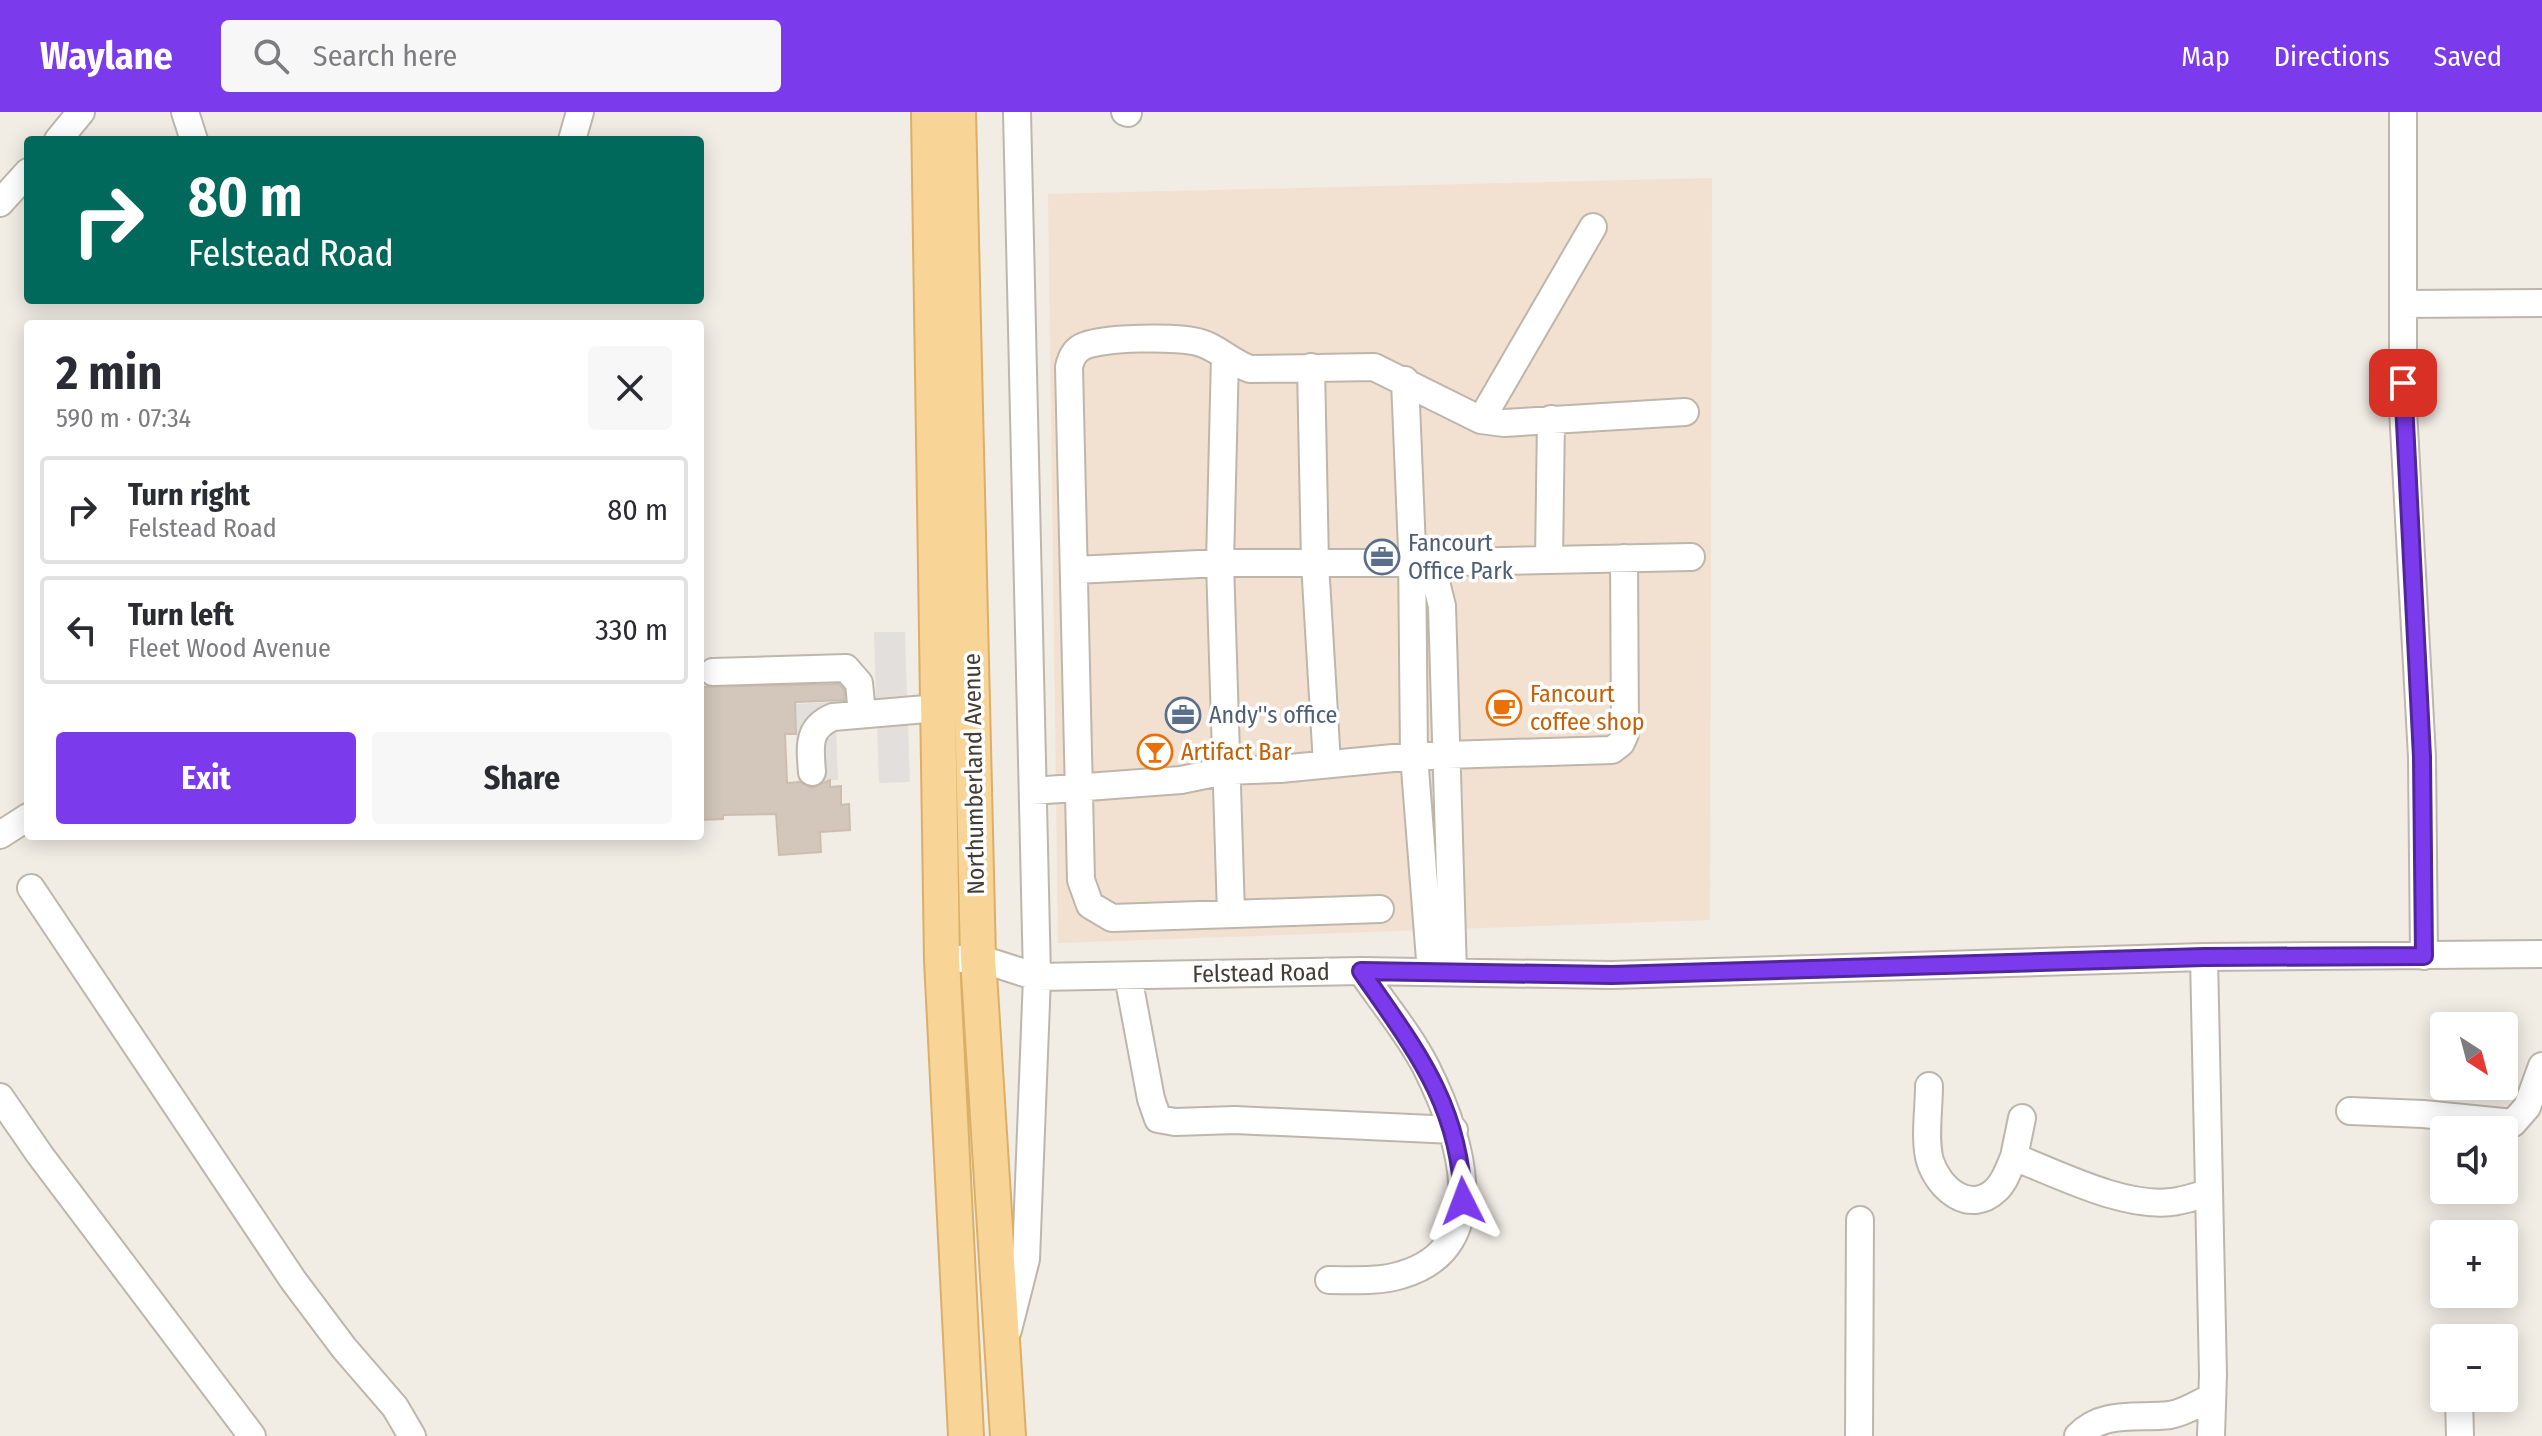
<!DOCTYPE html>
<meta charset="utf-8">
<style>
:root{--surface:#fff;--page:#f7f7f7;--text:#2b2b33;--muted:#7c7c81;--line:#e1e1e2;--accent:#7c3aed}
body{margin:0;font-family:"Fira Sans Condensed",sans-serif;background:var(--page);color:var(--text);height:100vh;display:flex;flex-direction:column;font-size:30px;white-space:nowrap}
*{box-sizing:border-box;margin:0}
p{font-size:26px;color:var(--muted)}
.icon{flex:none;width:44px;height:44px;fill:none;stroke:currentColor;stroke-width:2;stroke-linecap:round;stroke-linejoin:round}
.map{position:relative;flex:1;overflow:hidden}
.drawer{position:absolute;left:24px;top:208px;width:680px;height:520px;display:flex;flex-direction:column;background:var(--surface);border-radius:8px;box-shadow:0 4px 20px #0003}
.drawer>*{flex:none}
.banner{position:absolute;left:24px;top:24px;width:680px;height:168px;border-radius:8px;box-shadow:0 4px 20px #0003;background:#00695c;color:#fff;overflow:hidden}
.needle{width:52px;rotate:144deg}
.buttons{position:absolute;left:2430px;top:900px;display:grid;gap:16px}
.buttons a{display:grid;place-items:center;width:88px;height:88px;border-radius:8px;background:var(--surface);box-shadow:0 4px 20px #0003;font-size:40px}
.pin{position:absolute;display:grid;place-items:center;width:68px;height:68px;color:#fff;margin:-34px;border-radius:16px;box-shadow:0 4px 12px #0006}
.me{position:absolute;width:88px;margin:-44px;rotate:357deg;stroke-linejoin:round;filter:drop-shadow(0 0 6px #0008)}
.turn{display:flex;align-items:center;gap:28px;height:168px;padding:0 32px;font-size:36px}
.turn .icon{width:104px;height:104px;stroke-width:2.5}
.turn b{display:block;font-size:56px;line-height:68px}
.round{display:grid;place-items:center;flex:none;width:84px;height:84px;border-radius:8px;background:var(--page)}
.head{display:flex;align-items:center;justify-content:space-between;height:136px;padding:0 32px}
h1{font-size:48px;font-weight:700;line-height:60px}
.primary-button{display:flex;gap:16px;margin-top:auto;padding:16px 32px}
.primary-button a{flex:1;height:92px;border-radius:8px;background:var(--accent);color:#fff;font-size:32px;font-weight:700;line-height:92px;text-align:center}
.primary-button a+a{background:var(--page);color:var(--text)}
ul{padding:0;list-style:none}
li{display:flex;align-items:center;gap:24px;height:108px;margin:0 16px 12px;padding:0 16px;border:4px solid var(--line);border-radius:8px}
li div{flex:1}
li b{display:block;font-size:30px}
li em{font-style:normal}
header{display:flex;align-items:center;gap:48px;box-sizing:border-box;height:112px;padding:0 40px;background:var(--accent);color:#fff}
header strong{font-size:38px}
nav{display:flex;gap:44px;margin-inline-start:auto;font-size:28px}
.search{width:560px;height:72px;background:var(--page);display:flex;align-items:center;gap:20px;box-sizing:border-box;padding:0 28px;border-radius:8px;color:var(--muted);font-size:30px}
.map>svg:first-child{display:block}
.commercial{fill:#f2e1d0}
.parking{fill:#e2dfdc}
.building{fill:#d2c7ba;stroke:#ccbeae;stroke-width:2}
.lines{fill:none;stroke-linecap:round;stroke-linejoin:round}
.minor-casing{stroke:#beb6aa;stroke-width:30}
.major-casing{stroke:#dbaf67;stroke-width:38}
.minor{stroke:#fff;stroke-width:26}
.major{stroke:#f8d496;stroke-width:34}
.route-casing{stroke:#51269a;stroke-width:20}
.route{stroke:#7c3aed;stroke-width:14}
.labels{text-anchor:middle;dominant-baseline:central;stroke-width:7;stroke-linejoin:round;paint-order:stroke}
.service-label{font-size:24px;fill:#4e5e75;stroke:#fff;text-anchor:start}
.food-label{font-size:24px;fill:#c56008;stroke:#fff;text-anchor:start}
.street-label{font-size:24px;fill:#423c34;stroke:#fff}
</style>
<header>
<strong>Waylane</strong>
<div class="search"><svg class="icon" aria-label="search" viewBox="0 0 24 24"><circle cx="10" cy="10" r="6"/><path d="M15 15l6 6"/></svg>Search here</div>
<nav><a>Map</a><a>Directions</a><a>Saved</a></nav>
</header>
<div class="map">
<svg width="2542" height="1324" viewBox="0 0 2542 1324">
<rect width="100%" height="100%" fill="#f1ece4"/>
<path class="commercial" d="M1712,66l-2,742 -652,23 -10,-749z"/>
<path class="parking" d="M874,520h31l2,67 -31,1z
M871,588l-35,29 2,51 -40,2 -3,-78z
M908,611l2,59 -31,1 -2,-59z"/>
<path class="building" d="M839,572l5,6 1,10 -50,2 1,32h-11l2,49 13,-1 12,6 18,-8v7l11,-1v19l8,-1 1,26 -30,2 1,20 -42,3 -3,-41 -53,1v4l-23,1v-133z"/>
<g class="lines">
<g class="minor-casing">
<path id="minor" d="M185,0l9,28
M1125,0l3,1
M2403,0v297l19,348 2,199
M58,28l23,-28
M572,28l8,-28
M0,91l28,-31
M2403,192l139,-1
M1225,244l-5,207 11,351
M1311,255l4,196 12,201
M1405,268l7,169 2,207 17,216
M1481,308l112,-193
M1414,440l23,34 5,20 11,366
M1549,448l2,-141
M1075,458l145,-7h192l279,-6
M713,560l133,-4 13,15 3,31
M812,660c-2,-26 -5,-44 21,-55l105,-9
M1033,679l148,-11 44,-9 55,-2 134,-13 198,-6 9,-7 4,-9 -1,-176
M0,723l28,-18
M31,776l262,392 51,68 51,59 17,29
M1380,797l-268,9 -22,-13 -9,-25 -12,-513c2,-9 5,-16 13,-20 17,-10 99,-11 119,-4 17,5 31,20 49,26l124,-2 107,53 23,3 181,-11
M2204,845l9,418 -2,61
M961,847l17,-1 59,19 324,-6 251,4 592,-18 338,-3
M1128,864l23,123 7,20 17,3 60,-2 219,10
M1929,974c0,23 -5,54 1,75 9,28 40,54 66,29 9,-8 13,-22 18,-33 44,17 110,51 157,45 13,-1 25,-6 37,-9
M0,985l40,58 212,281
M2350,999l73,3 90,9 14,-16 15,-41
M2014,1045l8,-39
M1329,1168c23,0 50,2 72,-5 98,-28 57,-144 25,-208 -17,-33 -43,-64 -65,-96
M1008,1218l18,-71 11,-282 -20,-865
M2459,1286l1,38
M1859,1324l1,-216
M2078,1324c25,-26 59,-17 92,-21 14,-2 29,-12 42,-18"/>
</g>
<g class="major-casing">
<path id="major" d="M929,0l13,848 24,476
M958,0l20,846 30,478"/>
</g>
<use href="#minor" class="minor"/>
<use href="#major" class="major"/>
</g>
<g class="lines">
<g class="route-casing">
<path id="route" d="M1463,1089c-3,-97 -49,-153 -102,-230l251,4 592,-18 220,-1 -2,-199 -19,-374"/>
</g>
<use href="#route" class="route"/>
</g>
<defs>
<g id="office-ring" transform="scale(1.8)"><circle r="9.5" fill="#fff" stroke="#5c6f8a" stroke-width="1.5"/><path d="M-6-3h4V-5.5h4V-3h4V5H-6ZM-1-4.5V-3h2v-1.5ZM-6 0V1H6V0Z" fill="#5c6f8a"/></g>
<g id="cafe-ring" transform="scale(1.8)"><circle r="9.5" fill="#fff" stroke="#e8710a" stroke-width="1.5"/><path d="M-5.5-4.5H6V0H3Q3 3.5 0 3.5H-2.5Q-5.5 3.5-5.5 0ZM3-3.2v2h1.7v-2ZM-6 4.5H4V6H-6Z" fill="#e8710a"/></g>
<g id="bar-ring" transform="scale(1.8)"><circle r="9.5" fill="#fff" stroke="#e8710a" stroke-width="1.5"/><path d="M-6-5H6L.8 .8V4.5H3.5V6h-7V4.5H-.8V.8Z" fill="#e8710a"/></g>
</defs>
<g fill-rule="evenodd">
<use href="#office-ring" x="1382" y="445"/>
<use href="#cafe-ring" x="1504" y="596"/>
<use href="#office-ring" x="1183" y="603"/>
<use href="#bar-ring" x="1155" y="640"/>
</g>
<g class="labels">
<g class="service-label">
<text x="1408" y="431">Fancourt<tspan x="1408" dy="28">Office Park</tspan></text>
<text x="1209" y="603">Andy''s office</text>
</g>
<g class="food-label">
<text x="1530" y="582">Fancourt<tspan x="1530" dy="28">coffee shop</tspan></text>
<text x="1181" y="640">Artifact Bar</text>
</g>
<g class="street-label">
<text transform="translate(974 662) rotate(-91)">Northumberland Avenue</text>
<text transform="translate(1261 861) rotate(-1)">Felstead Road</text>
</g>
</g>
</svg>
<div class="buttons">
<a><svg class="needle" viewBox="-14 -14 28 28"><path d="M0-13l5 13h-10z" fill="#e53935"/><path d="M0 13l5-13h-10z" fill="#7c7c81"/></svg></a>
<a><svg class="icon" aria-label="sound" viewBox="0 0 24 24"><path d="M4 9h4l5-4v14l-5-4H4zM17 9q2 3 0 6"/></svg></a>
<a>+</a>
<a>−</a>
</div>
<div class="pin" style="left:2403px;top:271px;background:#d93025"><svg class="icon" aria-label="arrive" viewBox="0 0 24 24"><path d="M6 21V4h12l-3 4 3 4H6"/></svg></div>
<svg class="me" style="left:1463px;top:1089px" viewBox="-20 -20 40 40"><path d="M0-17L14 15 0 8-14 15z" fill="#7c3aed" stroke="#fff" stroke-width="4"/></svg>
<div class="banner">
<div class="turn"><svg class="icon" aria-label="right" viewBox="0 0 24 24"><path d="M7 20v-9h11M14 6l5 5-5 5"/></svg><div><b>80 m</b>Felstead Road</div></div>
</div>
<section class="drawer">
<div class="head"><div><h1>2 min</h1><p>590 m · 07:34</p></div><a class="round"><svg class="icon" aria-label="close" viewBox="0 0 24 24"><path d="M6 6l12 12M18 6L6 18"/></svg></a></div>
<ul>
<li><svg class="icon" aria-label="right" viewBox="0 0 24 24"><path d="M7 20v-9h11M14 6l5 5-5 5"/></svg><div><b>Turn right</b><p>Felstead Road</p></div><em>80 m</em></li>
<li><svg class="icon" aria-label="left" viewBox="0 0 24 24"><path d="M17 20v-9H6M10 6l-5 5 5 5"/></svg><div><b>Turn left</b><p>Fleet Wood Avenue</p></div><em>330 m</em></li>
</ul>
<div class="primary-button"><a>Exit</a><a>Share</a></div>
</section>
</div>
